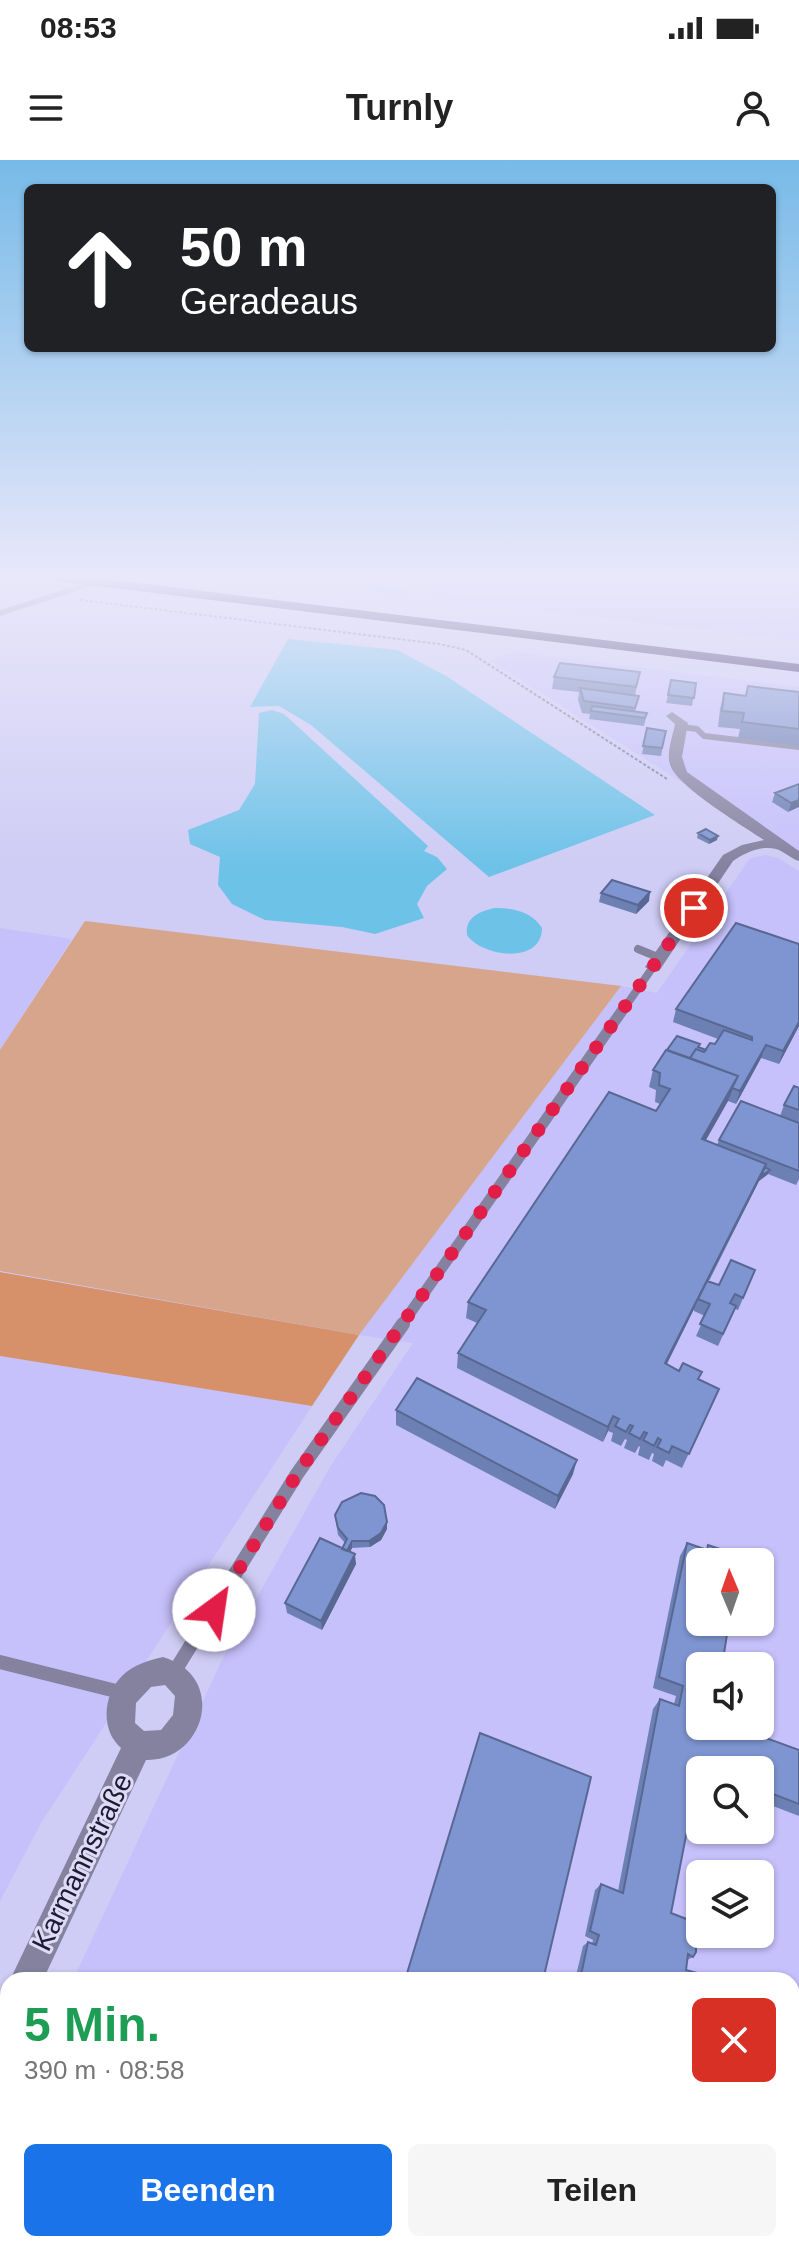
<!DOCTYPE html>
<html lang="de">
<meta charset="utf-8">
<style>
:root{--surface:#fff;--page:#f6f6f6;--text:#222;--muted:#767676;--accent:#1a73e8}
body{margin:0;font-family:Arial,sans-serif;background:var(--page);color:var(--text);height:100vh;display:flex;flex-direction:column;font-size:30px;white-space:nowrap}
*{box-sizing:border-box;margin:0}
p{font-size:26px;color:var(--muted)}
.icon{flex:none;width:44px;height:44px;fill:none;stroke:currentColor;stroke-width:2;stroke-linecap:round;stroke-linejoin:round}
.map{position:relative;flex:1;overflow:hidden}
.panel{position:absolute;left:0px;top:1812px;width:800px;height:280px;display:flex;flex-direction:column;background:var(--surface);border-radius:24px 24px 0 0;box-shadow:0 2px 6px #0004}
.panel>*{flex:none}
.hud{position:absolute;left:24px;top:24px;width:752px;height:168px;border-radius:12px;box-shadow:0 2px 6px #0004;background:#202124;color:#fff;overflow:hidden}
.needle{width:52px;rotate:358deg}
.fabs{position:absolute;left:686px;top:1388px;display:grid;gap:16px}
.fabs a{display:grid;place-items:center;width:88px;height:88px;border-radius:12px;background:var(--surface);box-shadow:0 2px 6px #0004;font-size:40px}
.pin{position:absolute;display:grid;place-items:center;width:68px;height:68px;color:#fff;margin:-34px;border:4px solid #fff;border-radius:50%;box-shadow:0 2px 8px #0007}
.me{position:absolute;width:88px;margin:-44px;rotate:31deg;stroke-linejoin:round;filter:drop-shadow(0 0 6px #0008)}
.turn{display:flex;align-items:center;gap:28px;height:168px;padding:0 24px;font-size:36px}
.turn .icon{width:104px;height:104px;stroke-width:2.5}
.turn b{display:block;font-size:56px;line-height:68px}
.round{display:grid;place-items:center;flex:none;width:84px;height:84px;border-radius:12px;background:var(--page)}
.head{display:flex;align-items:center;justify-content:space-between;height:136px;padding:0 24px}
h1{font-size:48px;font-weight:800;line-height:60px;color:#1e9e55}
.action{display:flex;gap:16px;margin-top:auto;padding:16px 24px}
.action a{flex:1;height:92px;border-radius:12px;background:var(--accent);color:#fff;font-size:32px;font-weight:800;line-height:92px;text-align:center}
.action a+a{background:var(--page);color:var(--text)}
.status{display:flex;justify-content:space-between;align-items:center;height:56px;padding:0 40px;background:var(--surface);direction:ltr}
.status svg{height:22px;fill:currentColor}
header{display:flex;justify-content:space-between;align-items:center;height:104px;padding:0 24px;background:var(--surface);font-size:36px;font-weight:800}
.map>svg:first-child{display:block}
.built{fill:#c6c0fb;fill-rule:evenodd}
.green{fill:#d6a58b}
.forest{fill:#d6916b}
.water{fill:#6dc2e8}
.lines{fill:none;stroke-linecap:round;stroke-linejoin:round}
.stream{stroke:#6dc2e8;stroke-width:3}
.path-far1{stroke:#807c9e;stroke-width:2;stroke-dasharray:3 2;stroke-linecap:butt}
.path{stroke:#807c9e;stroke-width:5;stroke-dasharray:10 6;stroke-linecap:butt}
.service-far3{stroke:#8582a0;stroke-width:6}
.service-far2{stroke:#8582a0;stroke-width:8}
.service-far1{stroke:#8582a0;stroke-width:11}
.service{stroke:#8582a0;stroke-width:14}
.minor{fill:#8582a0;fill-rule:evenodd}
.motorway{fill:#342862;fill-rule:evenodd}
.wall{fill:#6d80b4}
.shaded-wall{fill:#596892}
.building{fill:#7f95d1;stroke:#596892;stroke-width:2}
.route{stroke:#e11d48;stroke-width:14;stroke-dasharray:0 25.2}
.labels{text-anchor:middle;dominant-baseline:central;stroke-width:6;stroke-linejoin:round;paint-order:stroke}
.near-street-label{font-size:28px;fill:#1e1a33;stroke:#dddbf6}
</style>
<div class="status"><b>08:53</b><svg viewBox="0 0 49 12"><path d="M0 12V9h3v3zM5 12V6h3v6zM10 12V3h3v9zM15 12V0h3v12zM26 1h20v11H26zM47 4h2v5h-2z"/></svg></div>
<header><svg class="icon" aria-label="menu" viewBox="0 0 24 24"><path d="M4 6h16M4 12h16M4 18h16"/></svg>Turnly<svg class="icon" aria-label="person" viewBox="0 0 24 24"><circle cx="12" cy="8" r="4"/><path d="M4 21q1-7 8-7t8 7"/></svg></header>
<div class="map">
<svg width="799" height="2092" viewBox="0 0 799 2092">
<rect width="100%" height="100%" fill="#cfccf5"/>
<path class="built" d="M436,414h363v67l-376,-44z
M515,492l284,35v163l-108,-62 -202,-128z
M766,695l12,3 21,13v1381h-799v-115l8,-17v124h784v-264h-719l150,-322 107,-191 83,-124 -54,-8 262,-349 36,7 93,-135zM700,1402h60v60h-60zM700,1506h60v60h-60zM700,1610h60v60h-60zM700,1714h60v60h-60z
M0,768l72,11 -72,111z
M0,1196l312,50 -271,417 -41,78z"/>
<path class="green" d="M85,761l536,65 -262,349 -359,-64v-221z"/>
<path class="forest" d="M0,1112l359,63 -47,71 -312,-50z"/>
<path class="water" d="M288,479l109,11 49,26 209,139 -166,62 -178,-152 -32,-19 -29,1z
M272,550l12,4 144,132 -4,5 13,6 10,12 -20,17 -10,18 7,14 -49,16 -33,-7 -77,-7 -33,-16 -14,-19 2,-28 -30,-13 -2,-14 51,-20 16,-26 4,-71z
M494,748c19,0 37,3 48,20 0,37 -60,29 -75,7 -2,-18 12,-23 27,-27z"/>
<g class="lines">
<path class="stream" d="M278,414l36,8 40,-1 29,10 19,1
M376,428l13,-8 -6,-6"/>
<path class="path-far1" d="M80,440l359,44 27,6 201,129"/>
<path class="path" d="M792,1846l7,2"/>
<path class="service-far3" d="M682,567l15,2 7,7 95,11"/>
<path class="service-far2" d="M638,789l22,9
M623,850l30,-43"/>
<path class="service-far1" d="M401,1166l223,-318"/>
<path class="service" d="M0,1502l124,31
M173,1514l124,-200 106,-150"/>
<path class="minor" d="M113,414h16l-129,42v-6z
M672,552l16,11 -6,34 5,15 112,79v10c-8,-2 -15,-10 -23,-12 -15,-4 -31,4 -43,12l-74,110 -6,1 -8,-5 78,-112 19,-10 22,-5c-21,-14 -84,-52 -93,-73 -6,-12 2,-31 4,-43l-9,-8z
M163,1497c66,20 41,105 -17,103l-103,220h-33l111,-232c-21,-18 -18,-54 2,-73 10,-10 26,-15 40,-18zM165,1525l10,11 -2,19 -12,15 -17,1 -9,-8 1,-20 15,-16z
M8,1841v45l-8,3v-45z"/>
<path class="motorway" d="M26,414h38l735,90v8l-767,-94z"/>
</g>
<path class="wall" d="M640,512l-5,23 4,1 -4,16 12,1 -3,13 -55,-7 1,-5 -8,-1 -4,-13 1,-8 -27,-3 2,-12z
M696,523l-4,23 -26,-3 2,-8z
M748,526l51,6v54l-61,-8 2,-9 -22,-2 2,-18 4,-16 22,3z
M647,568l19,3 -5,25 -19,-2z
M799,624l-11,28 -16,-10 3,-9z
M698,673l19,7 -8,4 -12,-6z
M601,733l48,8 -13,13 -37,-12z
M676,849l123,17 -20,38 -18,-6 -25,46 -8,-3 -23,40 12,4 2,-5 61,-24 4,-11 15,-17v91l-3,6 -28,-11 -9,7 -50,100 10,4 36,-15 -17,40 -3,-1 -17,37 -22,-10 9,-20 -11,-5v-2l-27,55 52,25 -37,79 -16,-8 -3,7 -11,-6 2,-7 -2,-1 -3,7 -11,-5 2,-8 -1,-1 -4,7 -11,-5 3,-8 -2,-1 -4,7 -10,-5 2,-8 -5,-2 -5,11 -146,-74 1,-15 19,-30 -11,-5 2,-16 188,-191 4,-7 -5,-2 1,-12 -7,-3 4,-17 46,-22 7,2 9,-6 3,-5 -45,-17z
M396,1250l177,64 -18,35 -159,-84z
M335,1355l52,14 -6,11 -11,7 -18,1 -2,4 6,12 -34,66 -35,-17 -2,-10 57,-54 3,-6 -7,-8z
M687,1383l19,7 2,-5 -8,121v39l-10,-4 -2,8 111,41v66l-39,-15v-31h-60v9l-4,2 -25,132 20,25 2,19 -6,3 -1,10 15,10h-126l8,-34 5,-4 4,2 1,-4 -8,-4 10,-46 6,-6 17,7 35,-182 7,-10 14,5 2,-8 -23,-8 27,-132z"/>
<path class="shaded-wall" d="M799,640v7l-11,5 3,-9z
M718,676l-1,4 -8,4 1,-4z
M650,732l-1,9 -13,13 2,-9z
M799,862v4l-20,38 4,-13z
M766,885l-5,13 -25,46 4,-13z
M738,916l-10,25 -31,55 5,-17z
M766,1004l-5,12 9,-6 -2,4 -9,7 -60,118h-1l-4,10 -35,70 6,-16z
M613,1256l-5,15 -5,11 5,-15z
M577,1300l-4,14 -18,35 3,-13z
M387,1362v7l-6,11 -11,7 -1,-6z
M352,1381v7l-6,12v-7z
M355,1394l1,10 -34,66 -1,-9z
M96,2084h13l15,8h-13z"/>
<path class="building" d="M560,503l80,9 -4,15 -82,-10z
M671,520l25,3 -2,15 -26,-3z
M748,526l51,6v37l-57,-7 2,-9 -22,-2 2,-18 22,3z
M580,528l59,8 -4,12 -51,-7z
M592,546l55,7 -2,5 -54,-7z
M647,568l19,3 -4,17 -19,-2z
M799,624v16l-8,3 -16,-10z
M706,669l12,7 -8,4 -12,-7z
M612,720l38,12 -12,13 -37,-12z
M736,763l63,21v78l-16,29 -17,-6 -26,46 -8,-3 6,-12 -48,-18 6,-9 8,3 6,-9 5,1 9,-14 28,10v-3l-76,-28z
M677,876l23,8 -2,3 8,3 -2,2 -8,-3 -6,9 -23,-8z
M666,890l72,26 -36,63 64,25 -101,199 14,8 4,-8 19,9 -4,7 21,10 -30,65 -17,-8 -3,7 -12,-6 4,-7 -3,-2 -4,8 -11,-6 4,-7 -3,-1 -4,7 -11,-6 4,-7 -3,-1 -4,7 -11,-6 4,-7 -6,-3 -5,11 -150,-74 28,-43 -18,-8 141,-210 47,19 14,-22 -11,-4 1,-12 -7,-3z
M794,926l5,2v22l-15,-5z
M741,941l58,22v48l-80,-31z
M765,1007l5,3 -9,6z
M731,1100l24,10 -12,28 -8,-4 -5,9 6,3 -13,28 -23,-10 10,-20 -12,-5 9,-18 12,4z
M417,1218l160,82 -19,36 -162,-86z
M361,1333l14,3 9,9 3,17 -6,11 -12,8h-17l-5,10 -5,-2 5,-10 -9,-11 -3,-13 7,-13z
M320,1378l35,16 -34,67 -36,-18z
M687,1383l20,7 1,-5 12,4 -1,5 21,7 -40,1v60h29l-7,44h-22v26l-8,-3 -4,20 12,5v12h33l66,24v54l-39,-15v-19l-51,-1 -9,1v4l-6,3 3,2 -26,134 23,9 -3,16 5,2v12l-3,5 -5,-3 -2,16 15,4v6h-121l8,-38 8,3 3,-10 -9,-4 11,-47 22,9 37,-194 19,7 4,-20 -24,-9z
M480,1573l111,44 -48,203h-138z
M7,2035l1,1v48h88l15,8h-111v-42z"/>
<linearGradient id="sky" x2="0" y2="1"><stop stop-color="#77bae8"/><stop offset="0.59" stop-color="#e9e8fa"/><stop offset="1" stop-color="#e9e8fa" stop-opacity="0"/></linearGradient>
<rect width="799" height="707" fill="url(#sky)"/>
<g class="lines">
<path class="route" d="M214,1450l83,-136 397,-566"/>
</g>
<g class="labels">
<g class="near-street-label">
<text transform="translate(82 1702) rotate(-64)">Karmannstraße</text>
</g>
</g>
</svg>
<div class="fabs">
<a><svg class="needle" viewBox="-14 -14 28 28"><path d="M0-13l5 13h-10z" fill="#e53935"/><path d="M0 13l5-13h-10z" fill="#767676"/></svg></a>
<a><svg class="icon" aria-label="sound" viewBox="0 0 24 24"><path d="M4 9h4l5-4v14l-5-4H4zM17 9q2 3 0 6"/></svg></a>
<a><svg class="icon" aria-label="search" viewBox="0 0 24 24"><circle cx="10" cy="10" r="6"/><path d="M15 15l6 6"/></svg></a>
<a><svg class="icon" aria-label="layers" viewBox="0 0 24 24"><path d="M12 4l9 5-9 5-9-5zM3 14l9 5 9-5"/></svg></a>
</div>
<div class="pin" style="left:694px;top:748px;background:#d93025"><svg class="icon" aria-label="arrive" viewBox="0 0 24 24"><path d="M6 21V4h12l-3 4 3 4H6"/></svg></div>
<svg class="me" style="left:214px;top:1450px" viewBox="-20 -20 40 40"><circle r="19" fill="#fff"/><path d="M0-13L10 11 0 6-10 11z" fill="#e11d48"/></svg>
<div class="hud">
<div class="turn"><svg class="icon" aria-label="ahead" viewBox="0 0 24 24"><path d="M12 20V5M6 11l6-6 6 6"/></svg><div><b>50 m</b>Geradeaus</div></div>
</div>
<section class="panel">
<div class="head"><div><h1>5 Min.</h1><p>390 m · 08:58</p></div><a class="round" style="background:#d93025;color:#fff"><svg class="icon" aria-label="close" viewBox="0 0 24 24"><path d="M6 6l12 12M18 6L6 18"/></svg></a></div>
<div class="action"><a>Beenden</a><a>Teilen</a></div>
</section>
</div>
